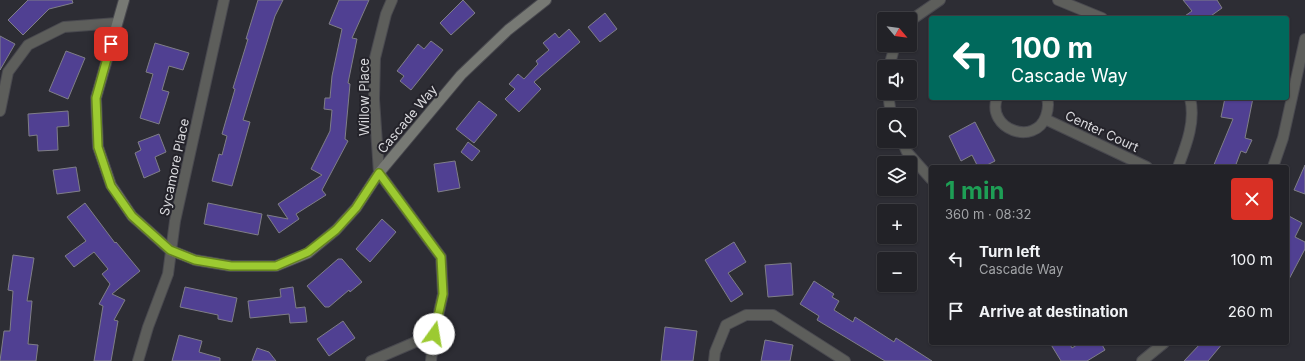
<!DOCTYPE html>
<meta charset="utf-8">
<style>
:root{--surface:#222227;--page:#2e2f33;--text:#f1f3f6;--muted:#a2a4a7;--line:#3f3f44}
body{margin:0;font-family:Inter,sans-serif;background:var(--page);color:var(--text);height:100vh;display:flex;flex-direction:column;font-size:15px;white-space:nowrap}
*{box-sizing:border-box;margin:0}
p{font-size:13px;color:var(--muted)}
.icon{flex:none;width:22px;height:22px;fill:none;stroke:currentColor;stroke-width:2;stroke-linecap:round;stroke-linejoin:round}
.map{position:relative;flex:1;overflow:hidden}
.sheet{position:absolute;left:929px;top:165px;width:360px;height:180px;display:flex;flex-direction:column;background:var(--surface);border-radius:4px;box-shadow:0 1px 3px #0004,0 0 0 1px var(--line)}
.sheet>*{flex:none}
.guide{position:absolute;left:929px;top:16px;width:360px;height:84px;border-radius:4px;box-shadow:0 1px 3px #0004,0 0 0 1px var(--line);background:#00695c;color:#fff;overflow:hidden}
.needle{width:26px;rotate:119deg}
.controls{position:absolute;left:877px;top:12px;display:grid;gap:8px}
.controls a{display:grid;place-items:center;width:40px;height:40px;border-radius:4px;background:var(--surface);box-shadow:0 1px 3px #0004,0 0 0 1px var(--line);font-size:20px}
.pin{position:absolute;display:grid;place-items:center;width:34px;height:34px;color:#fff;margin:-17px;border-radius:8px;box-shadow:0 2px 6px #0006}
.me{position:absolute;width:44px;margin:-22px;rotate:13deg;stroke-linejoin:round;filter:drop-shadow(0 0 3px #0008)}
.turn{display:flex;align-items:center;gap:14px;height:84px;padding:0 16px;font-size:18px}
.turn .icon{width:52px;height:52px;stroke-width:2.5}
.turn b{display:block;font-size:28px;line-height:34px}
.round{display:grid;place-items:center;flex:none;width:42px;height:42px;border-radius:4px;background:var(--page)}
.head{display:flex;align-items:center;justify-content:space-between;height:68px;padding:0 16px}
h1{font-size:24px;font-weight:700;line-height:30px;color:#1e9e55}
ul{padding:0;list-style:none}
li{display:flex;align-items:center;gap:12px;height:52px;padding:0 16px}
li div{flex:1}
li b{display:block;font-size:15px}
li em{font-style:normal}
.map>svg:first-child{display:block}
.building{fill:#504092;stroke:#7f7e87}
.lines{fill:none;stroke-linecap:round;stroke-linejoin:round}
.street-casing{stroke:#49494f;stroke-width:12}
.secondary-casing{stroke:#49494f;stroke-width:12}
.street{stroke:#5d5e5b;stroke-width:10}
.secondary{stroke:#777974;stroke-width:10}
.route-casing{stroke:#658320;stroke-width:10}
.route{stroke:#9cca31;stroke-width:7}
.labels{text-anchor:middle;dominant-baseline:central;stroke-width:4;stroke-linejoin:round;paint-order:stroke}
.street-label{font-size:13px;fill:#d9d9dd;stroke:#24232a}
</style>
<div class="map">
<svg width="1305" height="361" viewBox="0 0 1305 361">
<rect width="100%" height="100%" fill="#2d2d34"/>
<path class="building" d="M28,0h44l1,3 -24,6 -26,26 -15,-15z
M258,0h25l-8,16 -32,104 7,2 -18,64 -20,-5 7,-27 3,1 5,-19 -5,-2 13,-45 -2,-1 15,-49h-2z
M339,0h30l-17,38 5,1 -9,44 2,1 -5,55 3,2 -26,49 4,5 -30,19 3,5 -20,14 -12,-18 21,4 -10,-15 44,-29 -11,-6 19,-38 2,-21 -8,-1 1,-11h5l2,-22 10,-47 -13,-5z
M463,0l12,13 -24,22 -11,-12z
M1183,0h34l5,8 -14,10h-26l10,-7z
M605,13l12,16 -17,13 -12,-15z
M569,29l11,13 -46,40 7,7 -22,23 -14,-13 10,-10 -6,-5 9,-10 6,5 14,-15 -2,-3 13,-11 -6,-7 12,-10 4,5z
M0,36l15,8 -15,26z
M431,41l12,9 -32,40 -11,-9 4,-5 -7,-5 21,-27 6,5z
M155,43l34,10 -6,17 -14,-4 -7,24 7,2 -10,32 -19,-6 13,-44 -7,-2z
M66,51l19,7 -17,41 -19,-8z
M1225,98h28l-8,40 7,2 -6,13 -5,-2 -6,16h-22l20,-48 -12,-2z
M479,101l18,14 -23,28 -18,-14z
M68,111l1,15 -12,1 1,23 -20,1 -1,-16 -8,1 -1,-22z
M975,122l20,39 -12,6h-5l-6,-12 -11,6 -12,-25z
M159,134l7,18 -11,5 5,14 -16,7 -9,-25 6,-3 -3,-8z
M468,142l12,9 -8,10 -11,-9z
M455,161l5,27 -22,4 -4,-28z
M1305,165v29l-11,-4z
M76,167l4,24 -23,3 -4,-24z
M85,203l30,40 1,-1 24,29 -28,23 13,6 -11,20 4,1 -7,40h-17l9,-55 -4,-2 11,-20 -8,-10 6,-5 -14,-17 -20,15 -9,-11 21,-15 -19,-24z
M208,203l54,11 -4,21 -54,-11z
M1287,215l15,8 -7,14 10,5v7l-18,34z
M382,219l14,13 -26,30 -14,-13z
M734,242l12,20 -18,11 15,21 -12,8 -26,-42z
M13,255l21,3 -7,43h5l-4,43 10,1 -2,16h-36l4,-30h6l3,-40 -5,-1z
M338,259h4l20,23 -12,10 -1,-2 -20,17h-4l-18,-21z
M791,263l2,32 -25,2 -3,-32z
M814,281l20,13 -2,3 7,4 -5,9 19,12 2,-5 39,25 2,-4 36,23h-47l-68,-41 2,-4 -19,-12z
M185,287l52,11 -5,24 -14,-3v-4l-38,-8z
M293,287l3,21 9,-1 2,15 -17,1 -1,-9 -39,4 -2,-17 33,-4 -1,-8z
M343,321l12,17 -26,18 -12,-17z
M665,327l32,4 -4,30h-32z
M179,335l23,6 -3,11 21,6v3h-48z
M765,340l28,5 -3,16h-29z
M1050,343h19l3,5 8,-5h21l4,7 -18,11h-26z
M1201,343h22l-15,18h-24z
M257,348l12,4 7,9h-24z"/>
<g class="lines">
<g class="street-casing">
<path id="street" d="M1058,0l44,18
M910,24l4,-6 26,-18
M889,67l6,-22
M888,93l3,22
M997,98c-11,31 38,49 49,18 2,-6 3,-12 1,-18
M0,111l8,-39 20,-27 36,-18 53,-4
M1045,119l102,48
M902,141l5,11 24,27
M1178,167c8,-21 18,-46 12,-69
M1273,167l10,-29 22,-99
M138,361l10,-34 20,-53 7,-53 49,-221
M371,361l63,-27 9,-40 -2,-37 -62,-84 -5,-74 1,-41 11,-44 6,-14
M431,361l3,-27
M714,361l1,-9 11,-27 20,-10h27l72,46
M1142,361l22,-18"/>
</g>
<g class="secondary-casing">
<path id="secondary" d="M124,0l-28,98 2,49 13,38 21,31 38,34 25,10 36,6h45l32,-13 28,-23 20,-22 23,-35 82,-98 47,-45 38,-30"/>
</g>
<use href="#street" class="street"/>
<use href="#secondary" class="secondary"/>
</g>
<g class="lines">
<g class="route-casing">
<path id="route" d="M111,44l-15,54 2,49 13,39 21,30 38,34 25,10 36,6h45l32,-14 28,-22 20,-22 23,-35 62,84 2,37 -9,40"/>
</g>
<use href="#route" class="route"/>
</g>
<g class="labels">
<g class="street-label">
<text transform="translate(364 97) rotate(-90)">Willow Place</text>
<text transform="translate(407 119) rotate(-50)">Cascade Way</text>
<text transform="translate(1102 131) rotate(25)">Center Court</text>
<text transform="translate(174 167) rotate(-78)">Sycamore Place</text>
</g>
</g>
</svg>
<div class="controls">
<a><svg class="needle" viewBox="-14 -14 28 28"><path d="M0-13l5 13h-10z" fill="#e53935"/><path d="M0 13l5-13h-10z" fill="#a2a4a7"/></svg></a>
<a><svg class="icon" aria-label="sound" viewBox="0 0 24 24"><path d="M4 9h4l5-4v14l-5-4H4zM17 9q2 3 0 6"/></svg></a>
<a><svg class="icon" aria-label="search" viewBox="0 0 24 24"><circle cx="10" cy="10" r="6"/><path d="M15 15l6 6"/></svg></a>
<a><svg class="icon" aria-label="layers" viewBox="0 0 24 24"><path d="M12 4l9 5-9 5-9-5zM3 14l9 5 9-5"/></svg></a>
<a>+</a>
<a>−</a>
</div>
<div class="pin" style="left:111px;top:44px;background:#d93025"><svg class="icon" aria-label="arrive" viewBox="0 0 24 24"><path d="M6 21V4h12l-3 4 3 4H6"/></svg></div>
<svg class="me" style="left:434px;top:334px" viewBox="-20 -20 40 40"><circle r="19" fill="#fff"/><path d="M0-13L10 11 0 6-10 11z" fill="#9cca31"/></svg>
<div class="guide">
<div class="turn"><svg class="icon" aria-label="left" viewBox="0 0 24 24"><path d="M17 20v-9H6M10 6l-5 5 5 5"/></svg><div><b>100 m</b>Cascade Way</div></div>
</div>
<section class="sheet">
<div class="head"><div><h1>1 min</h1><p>360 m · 08:32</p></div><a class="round" style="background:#d93025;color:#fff"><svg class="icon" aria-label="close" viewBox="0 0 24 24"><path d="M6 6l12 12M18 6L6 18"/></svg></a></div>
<ul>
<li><svg class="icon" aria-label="left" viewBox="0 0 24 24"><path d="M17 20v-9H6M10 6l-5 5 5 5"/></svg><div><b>Turn left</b><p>Cascade Way</p></div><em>100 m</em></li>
<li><svg class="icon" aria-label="arrive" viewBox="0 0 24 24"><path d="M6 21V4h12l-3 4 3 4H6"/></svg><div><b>Arrive at destination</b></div><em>260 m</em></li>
</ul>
</section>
</div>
